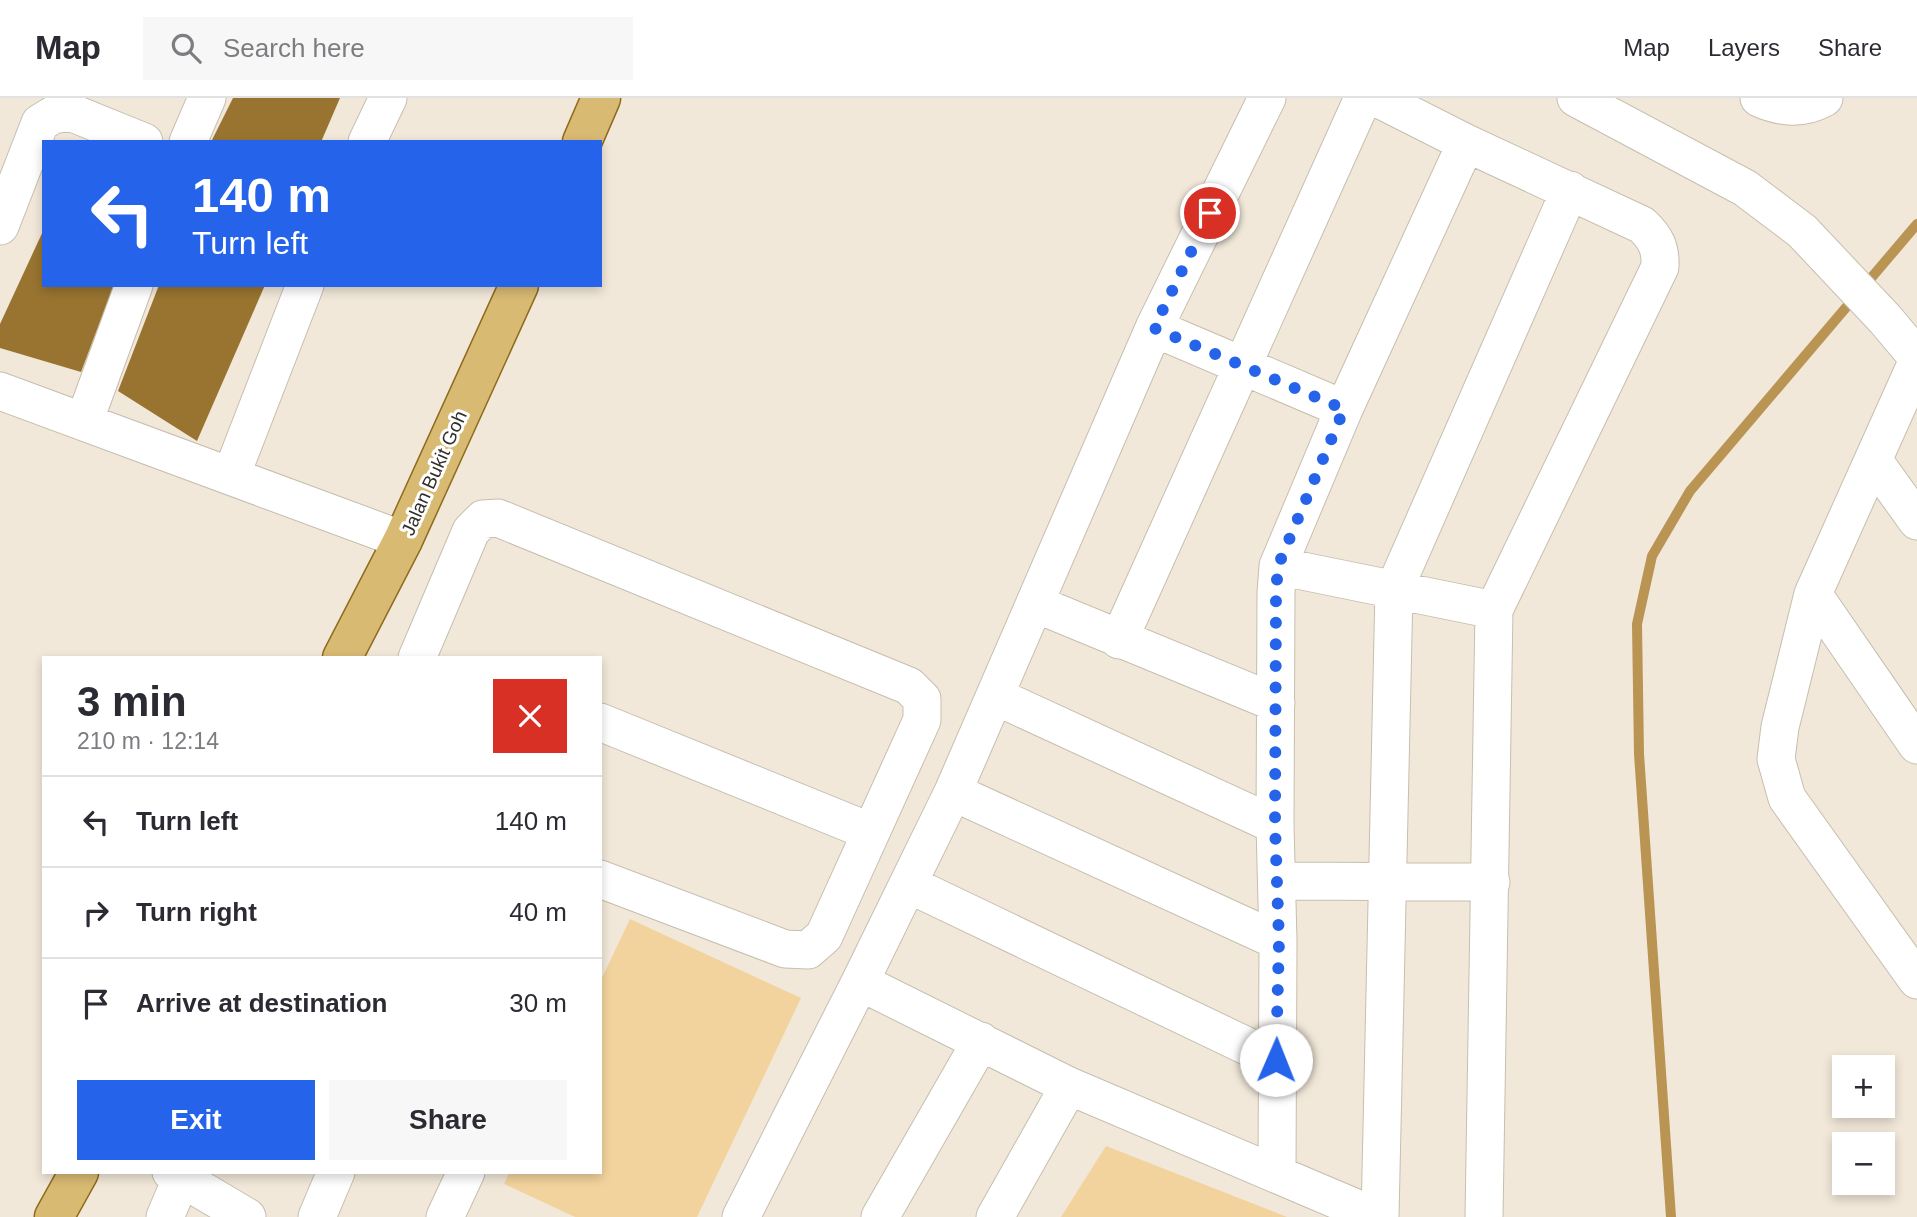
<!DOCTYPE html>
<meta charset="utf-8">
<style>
:root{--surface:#fff;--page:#f7f7f7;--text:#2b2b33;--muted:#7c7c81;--line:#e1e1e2;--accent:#2563eb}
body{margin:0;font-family:Helvetica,sans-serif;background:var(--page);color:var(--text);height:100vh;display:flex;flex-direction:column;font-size:26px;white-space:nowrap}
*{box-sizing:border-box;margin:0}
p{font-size:23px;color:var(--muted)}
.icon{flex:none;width:38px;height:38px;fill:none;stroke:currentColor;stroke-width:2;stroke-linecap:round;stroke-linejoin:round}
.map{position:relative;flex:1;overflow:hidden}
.details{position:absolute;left:42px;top:558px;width:560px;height:518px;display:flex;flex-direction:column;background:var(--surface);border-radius:0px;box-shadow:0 4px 10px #0003}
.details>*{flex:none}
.guide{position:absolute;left:42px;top:42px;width:560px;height:147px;border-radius:0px;box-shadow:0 4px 10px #0003;background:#2563eb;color:#fff;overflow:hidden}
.controls{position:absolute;left:1832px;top:957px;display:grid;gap:14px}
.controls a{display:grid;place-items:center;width:63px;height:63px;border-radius:0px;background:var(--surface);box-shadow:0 4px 10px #0003;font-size:35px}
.pin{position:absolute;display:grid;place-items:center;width:60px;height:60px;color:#fff;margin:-30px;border:4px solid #fff;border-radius:50%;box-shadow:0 2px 7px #0007}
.me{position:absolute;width:77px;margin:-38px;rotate:1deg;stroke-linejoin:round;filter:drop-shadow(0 0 5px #0008)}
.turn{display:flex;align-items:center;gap:24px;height:147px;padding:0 35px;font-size:32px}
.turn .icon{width:91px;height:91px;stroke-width:2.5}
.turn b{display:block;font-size:49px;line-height:60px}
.round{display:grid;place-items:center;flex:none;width:74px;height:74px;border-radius:0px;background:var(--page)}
.overview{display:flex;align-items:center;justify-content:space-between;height:119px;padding:0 35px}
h1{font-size:42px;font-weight:700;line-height:52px}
.primary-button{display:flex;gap:14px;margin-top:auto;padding:14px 35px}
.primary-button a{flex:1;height:80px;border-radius:0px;background:var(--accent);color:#fff;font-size:28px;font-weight:700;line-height:80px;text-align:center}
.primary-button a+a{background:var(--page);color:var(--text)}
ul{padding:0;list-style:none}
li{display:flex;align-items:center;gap:21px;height:91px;padding:0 35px;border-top:2px solid var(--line)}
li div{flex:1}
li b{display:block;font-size:26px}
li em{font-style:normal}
header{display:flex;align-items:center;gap:42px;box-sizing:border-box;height:98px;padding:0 35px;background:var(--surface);border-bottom:2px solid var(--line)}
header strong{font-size:33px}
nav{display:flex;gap:38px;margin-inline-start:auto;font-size:24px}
.search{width:490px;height:63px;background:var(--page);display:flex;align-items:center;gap:18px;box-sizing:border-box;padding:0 24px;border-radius:0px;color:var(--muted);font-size:26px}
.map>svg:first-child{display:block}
.green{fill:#f3d39d}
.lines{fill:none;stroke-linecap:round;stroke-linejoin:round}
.stream{stroke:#b99452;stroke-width:10}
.building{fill:#987430}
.minor-casing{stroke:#c6beaf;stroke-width:39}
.major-casing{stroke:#8e6b1c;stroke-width:41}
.minor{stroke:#fff;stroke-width:37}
.major{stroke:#d9ba73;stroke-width:38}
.route{stroke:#2563eb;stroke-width:12;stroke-dasharray:0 21.6}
.labels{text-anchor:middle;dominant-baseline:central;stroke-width:6;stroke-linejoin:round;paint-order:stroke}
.street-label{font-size:19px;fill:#322f29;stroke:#fff}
</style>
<header>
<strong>Map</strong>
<div class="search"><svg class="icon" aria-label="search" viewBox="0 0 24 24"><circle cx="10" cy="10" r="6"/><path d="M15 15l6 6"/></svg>Search here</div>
<nav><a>Map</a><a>Layers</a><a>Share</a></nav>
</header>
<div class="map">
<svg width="1917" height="1119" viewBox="0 0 1917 1119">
<rect width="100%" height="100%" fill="#f1e8d9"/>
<path class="green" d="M630,821l171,79 -104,219h-122l-71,-33 5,-11 91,-1v-190z
M1106,1048l181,71h-226z"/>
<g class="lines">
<path class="stream" d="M1671,1119l-32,-463 -2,-130 15,-68 38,-65 227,-267"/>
</g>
<path class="building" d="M233,0h107l-19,44h-110z
M44,131v56h70l-33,87 -81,-24v-24z
M159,187h106l-68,156 -79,-50z"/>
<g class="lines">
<g class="minor-casing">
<path id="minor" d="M1377,0l89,45 176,82c14,13 19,24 18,42l-166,343 -10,607
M1576,0l169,90 57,43 83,88 32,38
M1759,0c23,10 43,12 65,0
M188,44l19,-44
M367,44l21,-44
M0,128l40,-103 13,-8 17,-3 74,30
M1154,230l190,81
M1917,264l-104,232 -33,133 -4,32 11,39 130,182
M0,293l403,149
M84,324l50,-137
M1874,363l43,60
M231,378l74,-191
M1278,468l216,44
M1813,496l104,151
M1036,506l240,99
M1119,542l244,-542
M417,560l54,-127 12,-12 15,-1 411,168 13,13v21l-98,216 -16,14 -23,-1 -185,-70
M995,598l280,129
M600,624l271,110
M953,694l325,149
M1278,783l213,1
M908,786l368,176
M860,884l209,104 308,131
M171,1074l76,45
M1277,1076l1,-233 -3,-116 1,-232 2,-27 66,-157 122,-266
M165,1119l19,-45
M317,1119l19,-45
M445,1119l21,-45
M741,1119l119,-235 93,-190 201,-464 113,-230
M880,1119l101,-176
M995,1119l74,-131
M1380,1119l14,-627 176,-400"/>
</g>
<g class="major-casing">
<path id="major" d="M582,44l19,-44
M342,560l61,-118 116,-255
M54,1119l25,-45"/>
</g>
<use href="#minor" class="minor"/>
<use href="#major" class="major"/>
</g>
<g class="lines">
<path class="route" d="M1210,115l-56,115 190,81 -66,157 -2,27 -1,232 4,116 -3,119"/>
</g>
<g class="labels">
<g class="street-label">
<text transform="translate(434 375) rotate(-66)">Jalan Bukit Goh</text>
</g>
</g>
</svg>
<div class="controls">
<a>+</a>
<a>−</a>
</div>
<div class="pin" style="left:1210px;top:115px;background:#d93025"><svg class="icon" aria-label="arrive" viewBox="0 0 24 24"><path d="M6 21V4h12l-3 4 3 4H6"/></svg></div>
<svg class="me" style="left:1276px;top:962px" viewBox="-20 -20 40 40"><circle r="19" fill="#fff"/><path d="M0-13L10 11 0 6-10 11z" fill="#2563eb"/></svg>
<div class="guide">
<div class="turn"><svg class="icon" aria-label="left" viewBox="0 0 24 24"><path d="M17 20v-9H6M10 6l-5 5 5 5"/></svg><div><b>140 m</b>Turn left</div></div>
</div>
<section class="details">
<div class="overview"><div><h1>3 min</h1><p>210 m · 12:14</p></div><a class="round" style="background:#d93025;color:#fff"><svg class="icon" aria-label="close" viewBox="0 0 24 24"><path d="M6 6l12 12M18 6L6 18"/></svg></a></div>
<ul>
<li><svg class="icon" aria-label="left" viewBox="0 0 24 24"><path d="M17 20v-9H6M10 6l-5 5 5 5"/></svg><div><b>Turn left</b></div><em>140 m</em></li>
<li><svg class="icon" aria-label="right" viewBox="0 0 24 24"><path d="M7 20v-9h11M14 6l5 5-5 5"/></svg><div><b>Turn right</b></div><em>40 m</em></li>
<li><svg class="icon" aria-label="arrive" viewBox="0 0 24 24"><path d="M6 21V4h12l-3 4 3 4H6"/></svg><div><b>Arrive at destination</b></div><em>30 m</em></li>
</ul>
<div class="primary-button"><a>Exit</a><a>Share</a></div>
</section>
</div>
